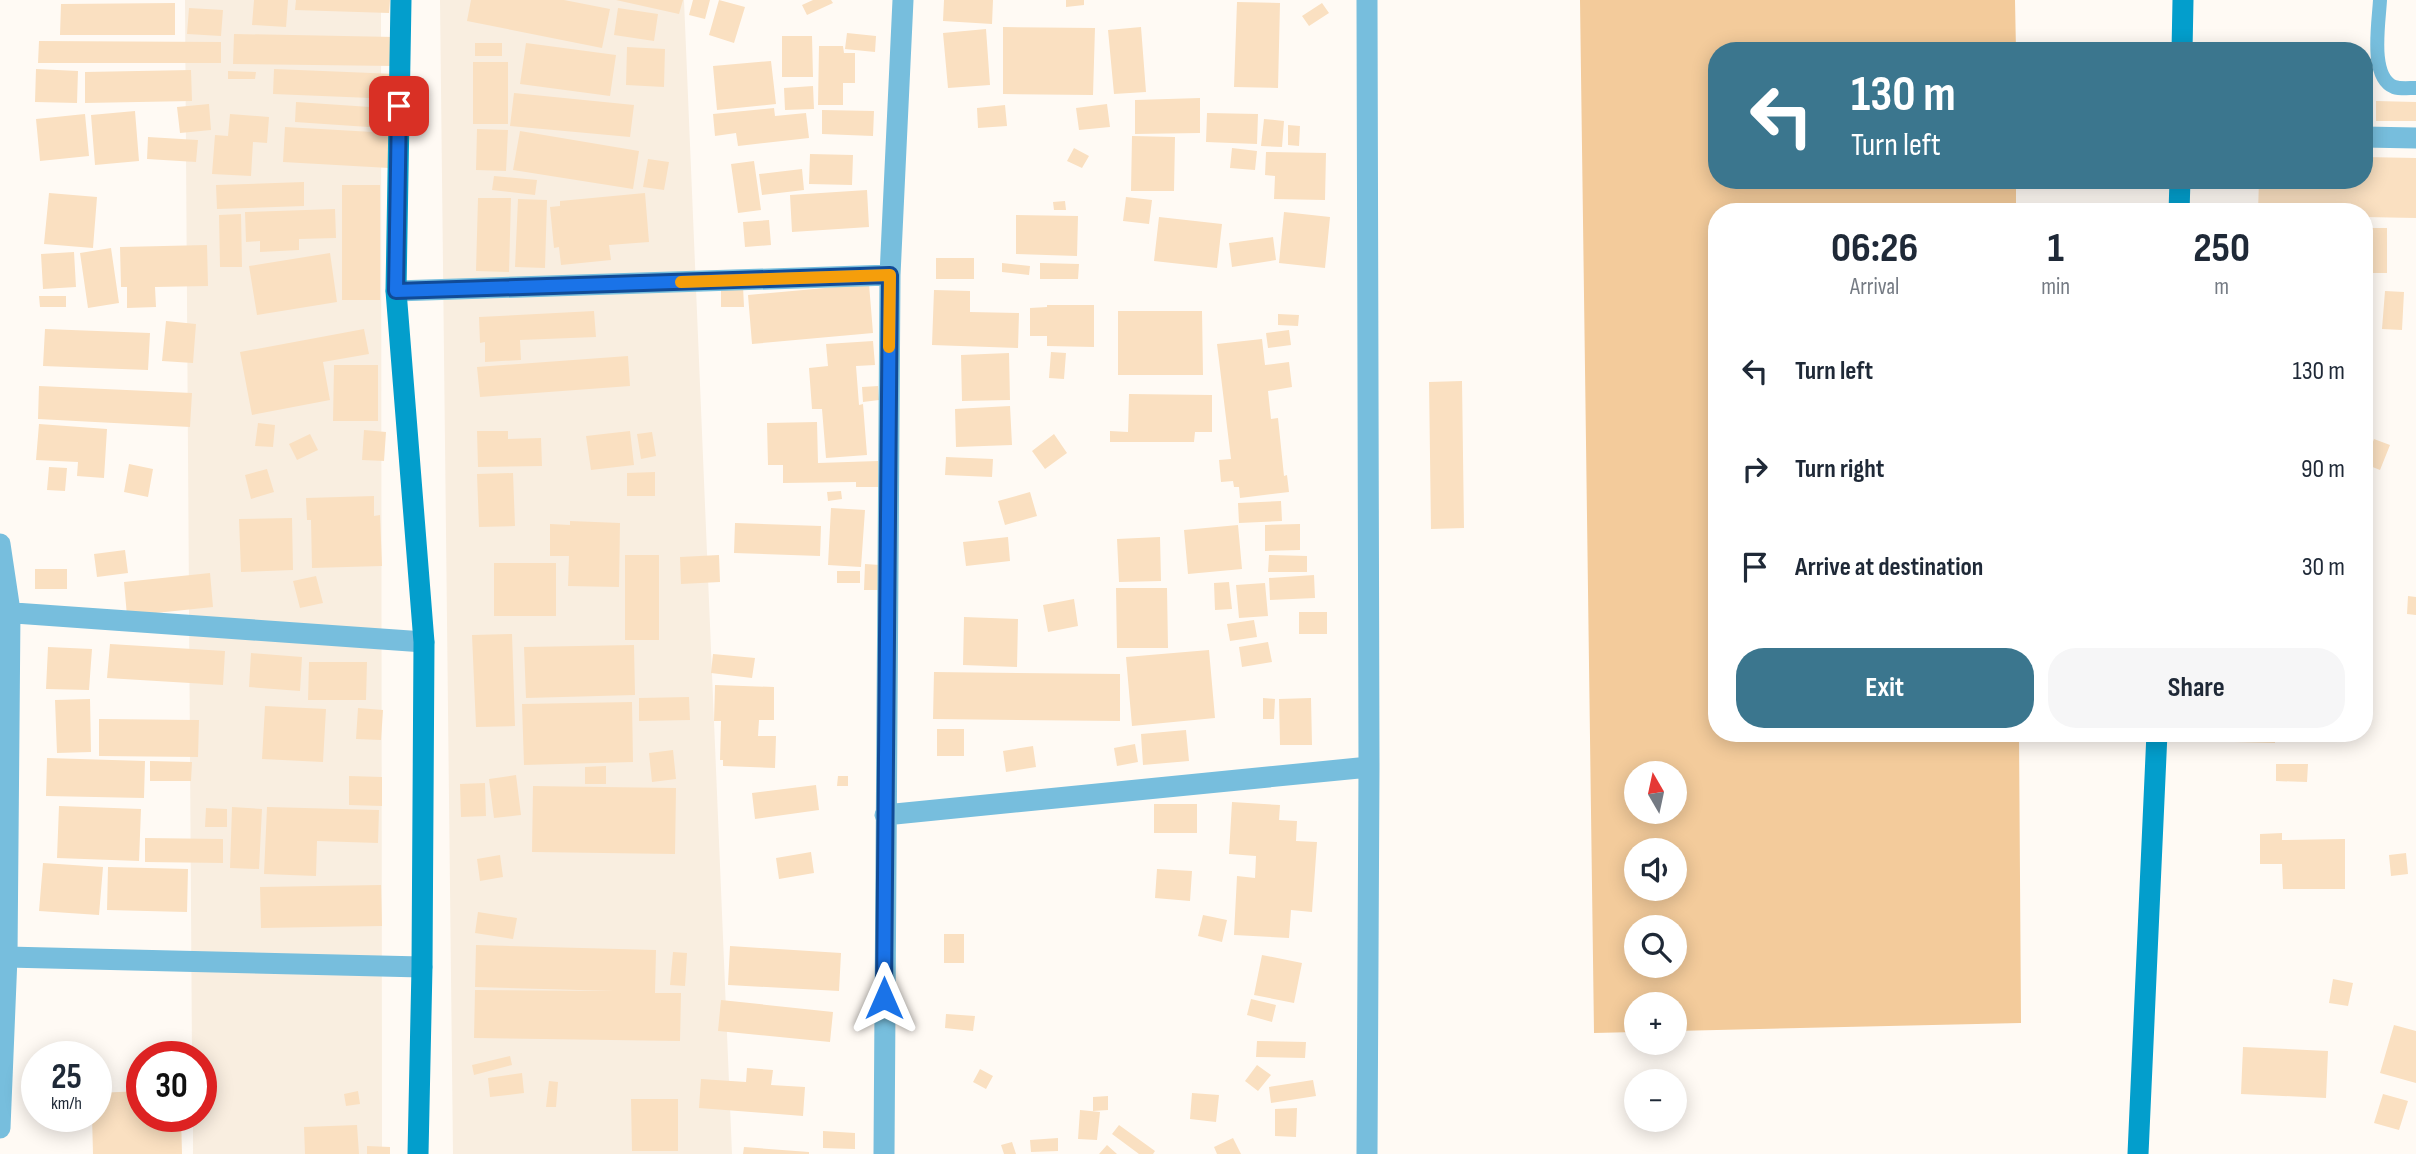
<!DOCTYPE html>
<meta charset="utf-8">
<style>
:root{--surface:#fff;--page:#f6f6f7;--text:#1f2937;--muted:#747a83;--accent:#3b768e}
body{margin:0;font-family:"Sofia Sans Condensed",sans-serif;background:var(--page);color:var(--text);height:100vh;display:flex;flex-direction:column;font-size:26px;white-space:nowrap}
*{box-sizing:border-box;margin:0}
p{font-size:23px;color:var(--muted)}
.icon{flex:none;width:38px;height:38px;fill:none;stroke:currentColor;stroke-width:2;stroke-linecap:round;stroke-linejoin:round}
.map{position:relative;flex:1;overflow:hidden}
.sheet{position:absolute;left:1708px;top:203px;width:665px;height:539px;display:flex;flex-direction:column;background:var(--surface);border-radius:28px;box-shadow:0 4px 18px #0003}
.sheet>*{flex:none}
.banner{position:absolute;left:1708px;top:42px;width:665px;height:147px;border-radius:28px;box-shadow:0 4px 18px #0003;background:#3b768e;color:#fff;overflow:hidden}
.needle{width:46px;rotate:351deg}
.buttons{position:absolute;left:1624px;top:761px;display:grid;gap:14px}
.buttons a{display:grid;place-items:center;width:63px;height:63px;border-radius:50%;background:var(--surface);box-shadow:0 4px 18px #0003;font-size:35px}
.speed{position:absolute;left:21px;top:1041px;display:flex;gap:14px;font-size:35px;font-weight:700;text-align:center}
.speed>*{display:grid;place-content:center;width:91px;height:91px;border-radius:50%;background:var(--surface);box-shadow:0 4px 18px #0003;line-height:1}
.speed small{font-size:18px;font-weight:400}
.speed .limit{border:10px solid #d22;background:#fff;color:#111}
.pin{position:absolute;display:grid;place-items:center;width:60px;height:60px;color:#fff;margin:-30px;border-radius:14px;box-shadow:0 4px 10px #0006}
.me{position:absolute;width:77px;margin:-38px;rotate:0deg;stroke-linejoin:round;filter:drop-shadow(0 0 5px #0008)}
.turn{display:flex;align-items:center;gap:24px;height:147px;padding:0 28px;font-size:32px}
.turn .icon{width:91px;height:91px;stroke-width:2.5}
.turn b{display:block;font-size:49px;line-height:60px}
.eta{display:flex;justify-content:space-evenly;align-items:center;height:119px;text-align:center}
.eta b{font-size:42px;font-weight:700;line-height:49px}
.action{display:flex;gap:14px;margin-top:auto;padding:14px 28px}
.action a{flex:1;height:80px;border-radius:28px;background:var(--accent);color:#fff;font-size:28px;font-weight:700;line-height:80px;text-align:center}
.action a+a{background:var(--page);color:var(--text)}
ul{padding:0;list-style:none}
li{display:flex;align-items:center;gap:21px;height:98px;padding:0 28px}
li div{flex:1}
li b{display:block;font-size:26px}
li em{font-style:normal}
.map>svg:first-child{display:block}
.built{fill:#f9eee0}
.green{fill:#f3cb9b;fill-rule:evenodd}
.building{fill:#fae0c1}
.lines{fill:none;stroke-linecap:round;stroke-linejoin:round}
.lane{stroke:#77bedd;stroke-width:14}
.street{stroke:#77bedd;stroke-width:21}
.secondary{stroke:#039ecc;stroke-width:21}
.route-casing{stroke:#114b97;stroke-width:18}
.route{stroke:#1a73e8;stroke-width:12}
.slow{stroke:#f59e0b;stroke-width:12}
</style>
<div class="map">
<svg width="2416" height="1154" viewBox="0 0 2416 1154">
<rect width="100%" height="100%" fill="#fffaf4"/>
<path class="built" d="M185,0h196l1,1154h-189v-37l8,-1v-59h-9z
M440,0h244l48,1154h-279z"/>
<path class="green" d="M1580,0h435l1,51h-299v129h299v32h-299v521h302l2,290 -346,8v-27h-39v28l-42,1zM1636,774h39v38h-39zM1675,850v39h-39v-39zM1636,928h39v38h-39z"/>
<path class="building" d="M254,0h34l-2,27 -34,-2z
M296,0h94l-1,13 -94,-3z
M471,0h93l46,9 -8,39 -135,-27z
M616,0h67l-4,14z
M693,0h17l-5,19 -16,-4z
M719,0l26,7 -11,36 -25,-8z
M813,0h18l2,3 -26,12 -5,-10z
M944,0h49l-1,24 -49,-3z
M1066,0h18v5l-18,2z
M1237,2l43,1 -2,85 -44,-1z
M175,3v32h-115l1,-31z
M1322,3l7,10 -20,13 -7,-10z
M189,8l34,2 -2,26 -34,-2z
M618,8l40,6 -4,27 -40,-6z
M1003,27l92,1 -2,67 -90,-1z
M1141,27l5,65 -32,2 -6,-64z
M986,29l4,56 -42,3 -5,-55z
M847,33l29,3 -1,16 -30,-3z
M234,34l161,3 -1,29 -161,-2z
M782,36h30l1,41h-31z
M39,41l182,1v21h-183z
M475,43h27v13h-27z
M526,43l90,12 -6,41 -90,-12z
M819,46h24l1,7h11v30h-12v22h-25z
M627,47l38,2 -1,38 -38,-2z
M771,61l5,43 -59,6 -4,-44z
M473,62h35v62h-35z
M36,69l42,2 -1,32 -42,-1z
M274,69l122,5 -1,25 -122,-5z
M191,70l1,31 -107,2v-31z
M228,71l28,1 -1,7h-27z
M813,86l1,23 -29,1 -1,-22z
M514,93l120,12 -4,32 -120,-11z
M1200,98v35l-65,1v-34z
M2376,101l40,1v19h-40z
M296,102l89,6 -2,20 -88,-6z
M209,104l2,26 -31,3 -3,-26z
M1107,104l3,23 -31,3 -3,-22z
M1005,105l2,21 -29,2 -1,-20z
M774,108l1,8 31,-3 3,25 -71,8 -2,-13 -21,3 -2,-22z
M822,110l52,1 -1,25 -51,-2z
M135,111l4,50 -44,4 -4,-50z
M1207,113l51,1 -1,30 -51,-2z
M85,114l4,42 -49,5 -4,-42z
M230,114l39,3 -2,26 -14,-1 -2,34 -39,-2 3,-39 13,1z
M1264,119l20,2 -2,26 -21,-1z
M1288,125l12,1 -1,20 -11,-1z
M285,127l106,6 -2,35 -106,-6z
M477,129l31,1 -2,41 -30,-1z
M520,131l119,20 -6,38 -120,-19z
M1132,136l43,1 -1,54h-43z
M148,137l50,3 -2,22 -49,-3z
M1074,148l15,8 -7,12 -15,-7z
M1232,148l25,3 -2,19 -25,-2z
M1266,152l60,1 -1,47 -51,-1 1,-23 -10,-1z
M810,154l43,1 -1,30 -43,-1z
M2364,157l52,1v60l-52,-1v-5h-106l1,-32h105z
M648,159l21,3 -5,28 -21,-3z
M754,161l7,49 -23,3 -7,-49z
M802,169l2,21 -42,5 -3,-21z
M494,176l43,4 -2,15 -43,-5z
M304,182v24l-87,3 -1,-24z
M342,185h38v115h-38z
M867,190l2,37 -77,5 -2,-37z
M49,193l48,4 -4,51 -49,-4z
M645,193l4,49 -40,3 2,15 -50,5 -2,-18 -5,1 -4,-41 10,-1v-5z
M1126,197l26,3 -3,24 -26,-3z
M478,198h33l-2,74 -33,-1z
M518,199l29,1 -2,68 -30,-1z
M1065,201l1,9h-12l-1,-8z
M335,209l1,29 -37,1v11l-39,2v-11l-14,1 -1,-30z
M1284,212l46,5 -5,51 -46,-5z
M241,214l1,53h-22l-1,-52z
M1016,215l62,1 -1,40 -61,-2z
M1159,217l63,7 -5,44 -63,-7z
M769,220l2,25 -26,2 -2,-25z
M2364,228h23v45h-23z
M1273,237l3,23 -44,7 -3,-24z
M207,245l1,41 -53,1 1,20 -29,1v-21h-6l-1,-40z
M111,248l8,55 -31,5 -8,-55z
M74,252l2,35 -33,2 -2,-35z
M330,253l7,49 -80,13 -8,-49z
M936,258h38v21h-38z
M1002,263l28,3 -1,9 -27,-3z
M1040,263l39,1 -1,15h-38z
M869,284l4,49 -121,11 -4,-49z
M721,286h22l1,21h-23z
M934,290l36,1v21l49,1 -1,35 -86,-3z
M2385,291l19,1 -2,38 -20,-1z
M39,296h27v11h-26z
M1047,305h47v42l-47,-1v-10h-17v-28l17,-1z
M594,311l2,26 -76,3 1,20 -36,2v-20l-5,1 -1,-26z
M1118,311h84l1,64h-85z
M1278,314l21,1 -1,11 -20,-1z
M166,321l30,3 -3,39 -31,-2z
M45,329l105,4 -2,37 -105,-4z
M364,329l5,25 -46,8 7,38 -78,15 -12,-63z
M1289,330l2,15 -23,3 -2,-15z
M1262,339l3,26 24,-3 3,25 -24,4 3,28 7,-1 6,58 3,-1 2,17 -49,6 -1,-11h-5l-1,-6 -12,1 -2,-22 12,-1 -14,-115z
M873,341l2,24 -19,1 3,39 4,-1 4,51 -41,3 -4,-49h-10l-3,-41 19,-2 -2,-22z
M1051,352l15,1 -2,26 -15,-1z
M1009,353l1,47 -48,1 -1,-46z
M628,356l2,30 -150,11 -3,-30z
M334,365h44v56h-45z
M1462,381l2,147 -33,1 -2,-147z
M39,386l153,7 -2,34 -152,-8z
M878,386l1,14 -16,2 -1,-15z
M1129,394l83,1v37h-17l-1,10h-84v-11l18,1z
M1010,406l2,39 -56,2 -1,-38z
M817,422l1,41 60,-2 1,26h-23v-5l-73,1v-18h-15l-1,-42z
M258,423l17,2 -2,22 -18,-1z
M39,424l68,5 -3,49 -27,-2 1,-14 -42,-2z
M364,430l22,2 -2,29 -22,-1z
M477,431h31v8l33,-1 1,28 -64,1z
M630,431l4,34 -43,5 -5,-34z
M652,432l4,24 -15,3 -4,-25z
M310,434l8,16 -21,10 -8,-16z
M1054,434l13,19 -22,16 -13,-18z
M2374,439l16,6 -10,25 -15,-6z
M946,457l47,2 -1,18 -47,-2z
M129,464l24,5 -5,28 -24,-5z
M49,467l18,1 -2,23 -18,-1z
M267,469l7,23 -23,7 -6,-24z
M655,472v24h-28v-23z
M513,473l2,53 -36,1 -2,-53z
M841,491l1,8 -14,2 -1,-9z
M1030,492l7,24 -32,9 -7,-24z
M374,496v20l6,-1 2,51 -70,2 -1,-48h-4l-1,-22z
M1281,501l1,20 -43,2 -1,-20z
M831,508l34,2 -4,57 -33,-2z
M292,518l1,52 -52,2 -2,-53z
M570,521l50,2 -1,64 -51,-1 1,-30h-19v-32l20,1z
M735,523l86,3 -1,30 -86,-3z
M1300,524v26l-35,1v-26z
M1238,525l4,44 -54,5 -4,-44z
M1008,537l2,24 -44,5 -3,-24z
M1160,537l1,44 -42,1 -2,-43z
M125,550l3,23 -31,4 -3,-23z
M625,555h34v85h-34z
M719,555l1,27 -39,2 -1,-27z
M1269,555l38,1v16h-39z
M494,563h62v53h-62z
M865,564l15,1v25h-16z
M35,569h32v20h-32z
M837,571h23v12h-23z
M210,573l3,34 -86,9 -3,-34z
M1314,575l1,23 -45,2 -1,-22z
M316,576l7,27 -23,5 -7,-27z
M1229,582l3,27 -17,1 -1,-27z
M1265,583l3,33 -29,2 -3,-33z
M1116,588h51l1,60h-51z
M2408,596l8,1v18l-9,-1z
M1074,599l4,27 -30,6 -5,-27z
M1299,612h28v22h-28z
M964,617l54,2 -1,48 -54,-2z
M1254,620l3,17 -27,4 -3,-17z
M512,634l3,92 -39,1 -4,-92z
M1268,642l4,20 -30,5 -3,-20z
M110,644l115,7 -2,34 -116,-7z
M634,645l1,50 -109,3 -2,-51z
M48,647l44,2 -3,41 -43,-1z
M1209,650l6,68 -83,8 -6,-69z
M251,653l51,4 -2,34 -51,-4z
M713,654l42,4 -3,20 -41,-5z
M309,662h58l-1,38h-58z
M934,672l186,2v47l-187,-2z
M715,685l59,2v33h-15l-1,16h18l-1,32 -52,-2v-6h-3l1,-39h-7z
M689,697l1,23 -51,1v-23z
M1263,698l12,1 -1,20h-11z
M1311,698l1,47h-32l-1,-46z
M90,699l1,53 -34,1 -2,-53z
M632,702l1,60 -109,3 -2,-61z
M265,706l61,3 -3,53 -61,-3z
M358,708l25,2 -2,30 -25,-1z
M99,719l100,1 -1,37 -99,-1z
M937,729h27v27h-27z
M1186,730l3,31 -46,4 -2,-31z
M2234,733h41v10l-41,-1z
M1135,744l3,18 -21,4 -3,-18z
M1033,746l3,21 -30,5 -3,-21z
M673,750l3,29 -24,3 -3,-29z
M47,758l98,3 -1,37 -98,-2z
M150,761l42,1 -1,19h-41z
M2276,764h32l-1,18 -31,-1z
M606,766v18h-21v-17z
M516,775l5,40 -27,3 -5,-39z
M349,776l33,1v29l-33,-1z
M838,776h10v10h-11z
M485,783l1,33 -25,1 -1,-33z
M816,785l3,25 -64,9 -3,-26z
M533,786l143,2 -1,66 -143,-2z
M1232,802l48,3 -1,15 18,1 -1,20 21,1 -5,70 -21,-2 -2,28 -55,-3 3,-59 18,2 1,-22 -27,-2z
M1154,804h43v29h-43z
M59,806l82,3 -2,52 -82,-3z
M232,807l30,2 -3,60 -29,-1z
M267,807l112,3 -1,33 -61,-2 -1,35 -52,-2z
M206,808l21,1v18h-22z
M2282,833v7l63,-1v50h-62l-1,-25h-22v-30z
M145,838l78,1v24l-78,-1z
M811,852l3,21 -35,6 -3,-21z
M2406,853l2,21 -17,2 -2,-21z
M500,855l3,22 -23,4 -3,-22z
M43,863l60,4 -4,48 -60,-4z
M108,867l80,2 -1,43 -80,-2z
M1157,869l35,2 -2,30 -35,-3z
M381,885l1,41 -121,2 -1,-41z
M478,912l39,6 -4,21 -38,-6z
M1203,915l24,5 -5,22 -24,-6z
M944,934h20v29h-20z
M476,945l180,5 -1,43h26l-1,48 -206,-3 1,-48 139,1 -139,-4z
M730,946l111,7 -2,38 -111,-6z
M673,952l14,1 -2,33 -15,-1z
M1262,955l40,8 -8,40 -40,-8z
M2333,979l20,4 -5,23 -19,-3z
M1251,999l25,6 -4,17 -25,-7z
M721,1000l112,12 -3,30 -112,-11z
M946,1014l29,2 -2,15 -28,-3z
M2394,1025l22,6v52l-36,-10z
M1257,1041l49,1 -1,16 -49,-1z
M2243,1047l85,4 -2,47 -85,-4z
M510,1056l2,9 -38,10 -2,-10z
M1257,1065l14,10 -13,16 -13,-10z
M747,1068l26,2 -2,15 34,2 -2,29 -104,-8 2,-29 45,3z
M980,1069l13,7 -7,13 -13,-7z
M522,1073l2,20 -34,4 -2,-19z
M1313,1080l3,16 -45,7 -2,-16z
M549,1081l9,1 -2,25h-10z
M142,1091v25h39l1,38h-89l-1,-38h4v-23z
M358,1091l2,13 -14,2 -2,-12z
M1192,1093l27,2 -3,27 -26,-3z
M2383,1094l25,7 -9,29 -25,-7z
M1108,1096v14l-15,1v-14z
M631,1099h47v52h-46z
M1297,1108l-1,29 -21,-1v-27z
M1080,1110l20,2 -3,28 -19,-1z
M357,1125l2,29h-54l-1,-27z
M1119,1125l36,26 -2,3h-14l-27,-20z
M823,1131l32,2v16l-32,-1z
M1058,1138v13l-27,1 -1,-12z
M1233,1138l8,16h-24l-3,-7z
M1012,1142l4,12h-12l-3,-9z
M1107,1145l10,9h-18z
M367,1146l23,1v7h-23z
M744,1147l65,5v2h-66z"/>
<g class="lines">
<path class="lane" d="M2380,0c-1,22 -11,77 14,87 6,2 15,1 22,1"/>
<path class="street" d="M1367,0l2,767 -2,387
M2364,137l52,1
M396,291l494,-16
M0,544l10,67 -3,346 -7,171
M0,612l424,30
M885,815l484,-48
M7,957l415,10
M884,1154l6,-879 13,-275"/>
<path class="secondary" d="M401,0l-5,291 28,351 -2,325 -4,187
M2182,51l1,-51
M2179,212l1,-32
M2138,1154l19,-421"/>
</g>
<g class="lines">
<g class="route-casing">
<path id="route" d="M399,106l-3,185 494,-16 -6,723"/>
</g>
<use href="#route" class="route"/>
<path class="slow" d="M681,282l209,-7 -1,72"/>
</g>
</svg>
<div class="buttons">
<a><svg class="needle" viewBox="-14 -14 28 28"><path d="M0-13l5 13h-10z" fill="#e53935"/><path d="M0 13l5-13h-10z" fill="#747a83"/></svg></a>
<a><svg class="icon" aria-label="sound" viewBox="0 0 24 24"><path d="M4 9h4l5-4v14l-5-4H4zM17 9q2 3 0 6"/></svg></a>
<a><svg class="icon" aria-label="search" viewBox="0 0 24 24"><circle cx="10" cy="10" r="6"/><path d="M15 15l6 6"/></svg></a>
<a>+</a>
<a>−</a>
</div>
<div class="speed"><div>25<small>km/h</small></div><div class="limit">30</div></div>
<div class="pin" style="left:399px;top:106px;background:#d93025"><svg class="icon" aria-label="arrive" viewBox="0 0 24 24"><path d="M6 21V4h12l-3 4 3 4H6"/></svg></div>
<svg class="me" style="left:884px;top:998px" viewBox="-20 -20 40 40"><path d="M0-17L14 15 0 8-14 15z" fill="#1a73e8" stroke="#fff" stroke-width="4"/></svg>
<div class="banner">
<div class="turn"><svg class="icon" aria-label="left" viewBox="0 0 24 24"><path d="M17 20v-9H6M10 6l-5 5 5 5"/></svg><div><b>130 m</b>Turn left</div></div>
</div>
<section class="sheet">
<div class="eta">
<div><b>06:26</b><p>Arrival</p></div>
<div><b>1</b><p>min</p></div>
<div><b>250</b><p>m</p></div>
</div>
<ul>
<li><svg class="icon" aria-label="left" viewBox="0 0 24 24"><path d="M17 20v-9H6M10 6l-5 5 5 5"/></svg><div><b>Turn left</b></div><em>130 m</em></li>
<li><svg class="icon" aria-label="right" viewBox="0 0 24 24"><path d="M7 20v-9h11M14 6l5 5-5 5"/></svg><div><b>Turn right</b></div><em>90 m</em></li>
<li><svg class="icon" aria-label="arrive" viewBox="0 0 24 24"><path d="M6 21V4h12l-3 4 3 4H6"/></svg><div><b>Arrive at destination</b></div><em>30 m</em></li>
</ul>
<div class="action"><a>Exit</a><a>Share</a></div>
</section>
</div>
